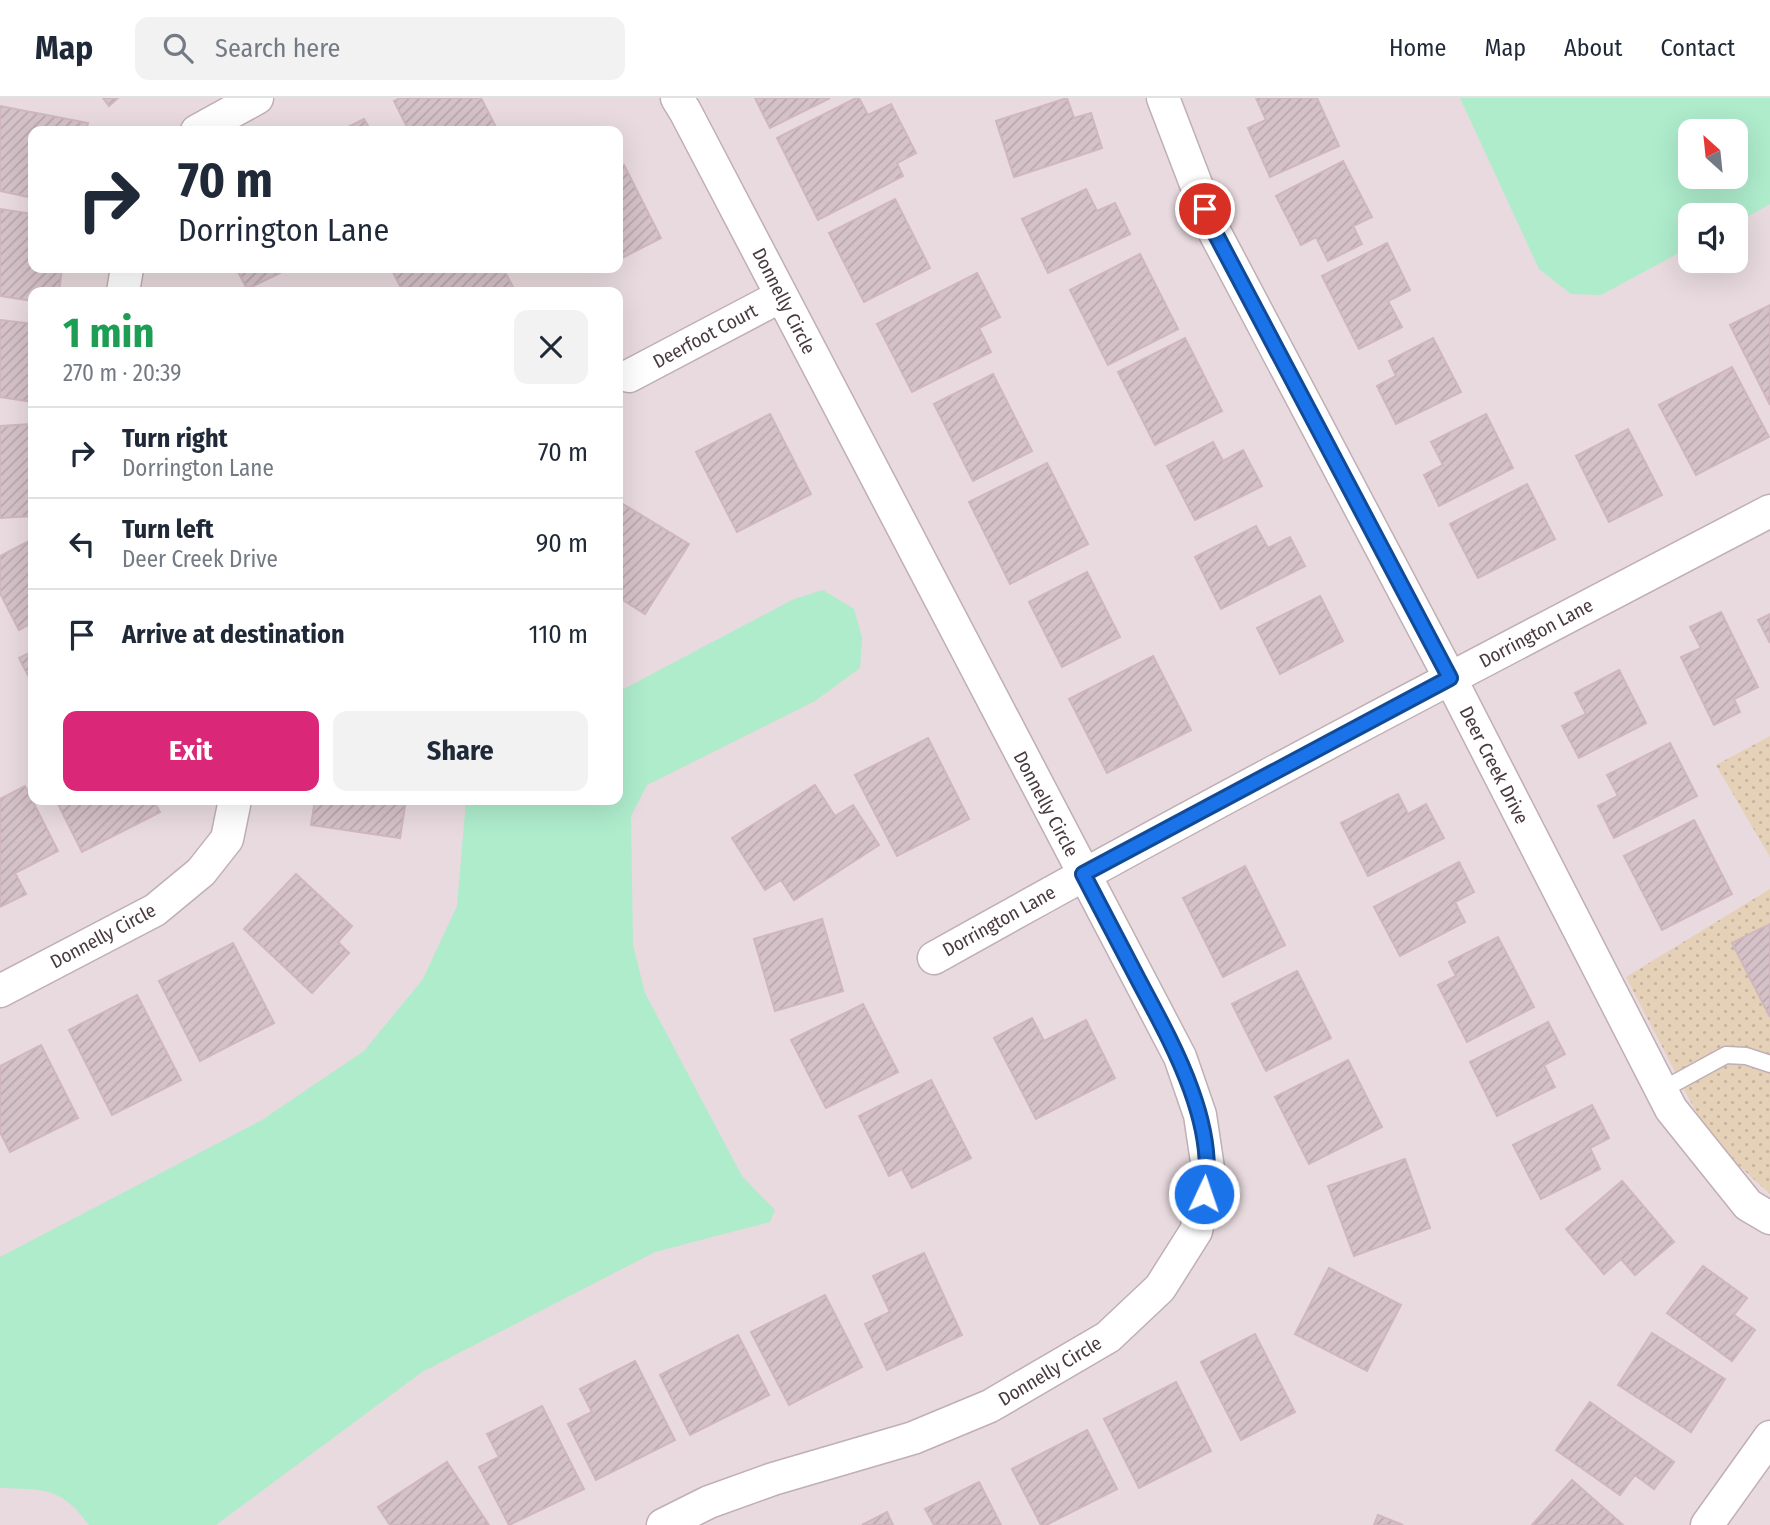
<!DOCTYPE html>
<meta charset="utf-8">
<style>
:root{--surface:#fff;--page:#f2f2f3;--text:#1f2937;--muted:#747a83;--line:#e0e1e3;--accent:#db2777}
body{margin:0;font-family:"Fira Sans Condensed",sans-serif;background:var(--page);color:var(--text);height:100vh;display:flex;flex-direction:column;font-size:26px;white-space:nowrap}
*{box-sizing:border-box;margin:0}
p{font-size:23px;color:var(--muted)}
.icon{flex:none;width:38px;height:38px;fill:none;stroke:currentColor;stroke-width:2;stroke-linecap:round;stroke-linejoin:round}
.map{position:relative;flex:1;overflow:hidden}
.sheet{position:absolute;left:28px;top:189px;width:595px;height:518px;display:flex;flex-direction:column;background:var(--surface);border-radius:14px;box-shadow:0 7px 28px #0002}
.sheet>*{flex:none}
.hud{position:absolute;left:28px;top:28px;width:595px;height:147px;border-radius:14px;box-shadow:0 7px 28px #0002;background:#fff;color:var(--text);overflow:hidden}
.needle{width:46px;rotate:333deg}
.fabs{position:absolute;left:1678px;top:21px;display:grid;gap:14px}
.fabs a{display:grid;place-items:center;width:70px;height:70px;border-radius:14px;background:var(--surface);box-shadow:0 7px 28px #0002;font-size:35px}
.pin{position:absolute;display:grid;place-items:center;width:60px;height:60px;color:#fff;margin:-30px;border:4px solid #fff;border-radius:50%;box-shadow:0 2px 7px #0007}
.me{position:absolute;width:77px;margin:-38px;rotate:3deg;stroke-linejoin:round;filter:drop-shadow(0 0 5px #0008)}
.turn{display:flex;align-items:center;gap:24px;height:147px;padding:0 35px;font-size:32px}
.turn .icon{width:91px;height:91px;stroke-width:2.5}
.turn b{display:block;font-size:49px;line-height:60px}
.round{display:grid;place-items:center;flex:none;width:74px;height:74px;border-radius:14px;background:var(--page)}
.headline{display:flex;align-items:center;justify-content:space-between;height:119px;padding:0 35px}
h1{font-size:42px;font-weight:700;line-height:52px;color:#1e9e55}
.primary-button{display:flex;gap:14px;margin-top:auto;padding:14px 35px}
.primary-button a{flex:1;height:80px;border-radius:14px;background:var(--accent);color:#fff;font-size:28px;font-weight:700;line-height:80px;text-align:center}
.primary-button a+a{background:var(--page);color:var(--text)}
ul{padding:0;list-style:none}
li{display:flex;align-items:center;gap:21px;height:91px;padding:0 35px;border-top:2px solid var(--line)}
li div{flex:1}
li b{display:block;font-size:26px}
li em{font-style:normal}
header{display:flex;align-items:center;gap:42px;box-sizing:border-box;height:98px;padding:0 35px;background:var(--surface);border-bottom:2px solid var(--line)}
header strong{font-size:33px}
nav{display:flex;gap:38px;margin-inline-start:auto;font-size:24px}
.search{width:490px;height:63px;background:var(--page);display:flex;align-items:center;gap:18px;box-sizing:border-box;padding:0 24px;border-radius:14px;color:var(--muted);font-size:26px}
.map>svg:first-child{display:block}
.residential{fill:#e8dade;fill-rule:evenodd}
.green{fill:url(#green-dots)}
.water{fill:#aeeccc;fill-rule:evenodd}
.building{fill:url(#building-hatch);stroke:#d0b6be;stroke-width:2}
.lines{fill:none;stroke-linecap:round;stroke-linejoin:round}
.service-casing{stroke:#c0afb3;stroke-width:19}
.minor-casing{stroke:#c0afb3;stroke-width:35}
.service{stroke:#fff;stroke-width:16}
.minor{stroke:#fff;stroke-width:32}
.route-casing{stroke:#114b97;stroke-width:18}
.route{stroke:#1a73e8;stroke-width:12}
.labels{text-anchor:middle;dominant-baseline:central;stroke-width:7;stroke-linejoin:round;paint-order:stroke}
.street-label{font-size:19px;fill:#493a3e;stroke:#fff}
</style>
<header>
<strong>Map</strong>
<div class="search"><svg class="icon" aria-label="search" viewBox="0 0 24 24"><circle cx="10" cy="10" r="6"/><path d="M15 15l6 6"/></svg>Search here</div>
<nav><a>Home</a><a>Map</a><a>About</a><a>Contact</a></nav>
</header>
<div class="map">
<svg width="1770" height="1427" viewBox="0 0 1770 1427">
<defs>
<pattern id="green-dots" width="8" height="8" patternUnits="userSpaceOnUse" patternTransform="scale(1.75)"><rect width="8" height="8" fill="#e5d0b8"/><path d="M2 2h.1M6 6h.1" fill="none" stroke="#c6b39f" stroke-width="1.8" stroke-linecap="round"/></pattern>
<pattern id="building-hatch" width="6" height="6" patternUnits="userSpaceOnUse" patternTransform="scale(1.75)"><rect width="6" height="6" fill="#d5c2c8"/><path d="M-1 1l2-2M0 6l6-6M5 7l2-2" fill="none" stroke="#b8a7ad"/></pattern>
</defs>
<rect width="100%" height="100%" fill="#f5ecee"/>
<path class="residential" d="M0,0h1770v1427h-1770zM33,33h585v137h-585zM1690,33h46v46h-46zM1690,117h46v46h-46zM33,194h585v508h-585z"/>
<path class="green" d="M1770,638v121l-54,-92z
M1770,791v305l-60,-55 -84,-162z"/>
<path class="water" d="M1460,0h310v106l-34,19v-8h-46v32l-89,48 -30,-1 -32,-25zM1690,33h46v46h-46z
M823,492l31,19 8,28 -2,31 -45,33 -168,84 -16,31 2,129 12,48 97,183 33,34 -5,12 -115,30 -233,120 -206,153h-127c-29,-39 -44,-35 -89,-37v-231l262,-137 102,-69 59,-72 34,-73 9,-106h152v-108l176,-93z"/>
<path class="building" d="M103,0h15l-9,8z
M400,0h81l17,33h-89l-15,-30z
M755,0h75l-60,30z
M856,0h3l9,17 23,-11 25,49 -19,10 6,13 -85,44 -41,-82z
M1067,0l7,20 17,-5 11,35 -88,29 -18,-56z
M1256,0h61l22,48 -69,31 -22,-49 18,-8z
M0,8l88,17 -2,8h-53v67l-33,-7z
M364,21l7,12h-31z
M1343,63l29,56 -19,9 9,18 -34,17 -12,-24 -15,8 -25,-49z
M624,67l37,73 -43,22v-92z
M1086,91l11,22 18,-8 15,31 -82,39 -26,-54z
M895,101l35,69 -66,34 -35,-69z
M0,111l33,5v54h29l-3,24h-26v9l-33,-5z
M1387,145l23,47 -22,11 14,26 -43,22 -37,-73z
M1140,156l38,75 -70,36 -38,-75z
M236,170h54l-43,21z
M391,170h112l12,23 -112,1z
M977,175l23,44 -21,11 12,24 -79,40 -35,-68z
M1770,207v100l-40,-80z
M0,222l33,4v78l-33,-5z
M1185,240l37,73 -67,34 -37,-73z
M1433,240l28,54 -65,32 -19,-38 19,-10 -7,-15z
M1732,269l37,70 -73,38 -37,-70z
M993,276l39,77 -59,30 -39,-77z
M770,316l41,80 -74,38 -41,-80z
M1486,316l27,54 -74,38 -15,-31 19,-10 -12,-23z
M30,326l3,92 -33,2v-92z
M1628,331l34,66 -53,27 -33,-66z
M1213,344l10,19 20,-11 19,36 -67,34 -28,-54z
M1047,365l41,81 -78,40 -41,-82z
M1527,386l28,55 -77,39 -28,-54z
M623,406l66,40 -44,70 -27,-17v-84z
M1256,428l12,22 22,-11 15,29 -84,43 -26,-52z
M33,441v83l-14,8 -19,-37v-37z
M1087,474l33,65 -58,30 -33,-65z
M1320,498l23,45 -63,33 -23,-46z
M1721,514l37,75 -24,12 6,13 -26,13 -33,-68 20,-9 -11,-21z
M1770,516v29l-12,-23z
M33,553v34l-14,-27z
M1153,558l38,74 -84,43 -38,-74z
M1619,572l27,53 -67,35 -17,-32 24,-12 -11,-21z
M928,640l41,81 -72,37 -42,-81z
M1670,645l27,53 -83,42 -16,-32 20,-10 -11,-21z
M815,687l20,31 18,-11 26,40 -85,55 -13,-20 -16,10 -33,-52z
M25,688l33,65 -43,22 11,21 -26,13v-108z
M1398,696l10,20 18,-10 18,34 -76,38 -27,-53z
M56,702h97l7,12 -78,40z
M315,702h91l-6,38 -89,-13z
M1694,722l38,74 -70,36 -38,-74z
M1459,764l15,30 -19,10 10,20 -65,34 -26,-49z
M1245,768l40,79 -62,32 -40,-79z
M296,776l56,52 -14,16 11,11 -37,40 -68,-64z
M822,821l21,72 -68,20 -21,-72z
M1770,826v93l-38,-74z
M1498,839l36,70 -67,35 -29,-57 18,-9 -7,-14z
M233,845l41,80 -74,38 -41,-80z
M1297,873l34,67 -65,33 -34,-67z
M137,897l44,85 -69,35 -43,-85z
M863,906l35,68 -72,36 -35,-68z
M1032,920l12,23 42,-21 29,58 -79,41 -42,-81z
M1548,924l17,32 -21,11 11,22 -58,29 -27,-54z
M41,947l37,73 -68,34 -10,-20v-66z
M1348,962l34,67 -73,37 -34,-67z
M931,982l40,78 -59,30 -10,-19 -13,7 -30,-60z
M1592,1007l17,33 -19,10 10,21 -59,30 -28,-54z
M1405,1061l25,69 -76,28 -26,-70z
M1622,1083l52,61 -39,33 -14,-16 -17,15 -38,-45z
M924,1155l38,82 -75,35 -22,-46 25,-12 -17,-36z
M1703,1168l44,32 -13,17 21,15 -23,31 -65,-48z
M1329,1170l72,37 -34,66 -72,-37z
M825,1197l37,72 -73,38 -38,-73z
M1652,1235l73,46 -34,53 -73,-47z
M1255,1236l40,78 -54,28 -40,-78z
M738,1237l31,60 -79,40 -30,-60z
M635,1263l40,79 -79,40 -28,-56 24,-12 -12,-23z
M1176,1284l35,69 -72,37 -35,-69z
M1590,1304l84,60 -20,27 -19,-14 -15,20 -64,-45z
M542,1308l42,83 -75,36 -30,-58 20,-10 -12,-23z
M1087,1332l30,59 -71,36h-5l-29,-56z
M447,1364l42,63h-99l-12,-18z
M1572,1382l51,45h-91z
M979,1384l22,43h-67l-9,-16z
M887,1414l6,13h-31z
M1378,1417l25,10h-29z"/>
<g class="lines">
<g class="service-casing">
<path id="service" d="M1662,992l64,-35 20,1 24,8"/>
</g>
<g class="minor-casing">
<path id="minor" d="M1163,0l51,133 236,447 221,431 77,96 22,13
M197,33l60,-33
M123,194l4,-24
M629,278l152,-80
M934,860c276,-155 556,-301 836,-447
M0,893l155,-81 46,-38 26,-33 8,-39
M663,1427l46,-23 64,-23 140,-41 77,-32 118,-69 52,-49 36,-57 13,-56 -9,-60 -20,-58 -495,-946 -8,-13
M1707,1427l63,-88"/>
</g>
<use href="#service" class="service"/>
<use href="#minor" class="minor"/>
</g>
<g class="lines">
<g class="route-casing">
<path id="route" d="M1204,1096c15,-68 -33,-153 -64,-211 -19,-36 -38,-72 -57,-109l367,-196 -236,-447 -9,-22"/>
</g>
<use href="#route" class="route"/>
</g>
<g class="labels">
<g class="street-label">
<text transform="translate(784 203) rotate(63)">Donnelly Circle</text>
<text transform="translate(705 238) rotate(-28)">Deerfoot Court</text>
<text transform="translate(1536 535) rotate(-28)">Dorrington Lane</text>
<text transform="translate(1494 667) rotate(63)">Deer Creek Drive</text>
<text transform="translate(1046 706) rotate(62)">Donnelly Circle</text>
<text transform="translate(999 823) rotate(-29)">Dorrington Lane</text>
<text transform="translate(103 838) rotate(-28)">Donnelly Circle</text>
<text transform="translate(1050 1273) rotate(-31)">Donnelly Circle</text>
</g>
</g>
</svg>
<div class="fabs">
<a><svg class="needle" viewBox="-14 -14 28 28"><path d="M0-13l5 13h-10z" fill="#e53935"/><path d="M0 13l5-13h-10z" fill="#747a83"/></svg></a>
<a><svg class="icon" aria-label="sound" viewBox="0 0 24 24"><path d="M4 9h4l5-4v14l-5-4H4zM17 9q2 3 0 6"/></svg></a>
</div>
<div class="pin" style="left:1205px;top:111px;background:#d93025"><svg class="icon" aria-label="arrive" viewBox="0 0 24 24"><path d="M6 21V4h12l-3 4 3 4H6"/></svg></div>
<svg class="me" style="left:1204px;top:1096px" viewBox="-20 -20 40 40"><circle r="17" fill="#1a73e8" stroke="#fff" stroke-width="3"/><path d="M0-11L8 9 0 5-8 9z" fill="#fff"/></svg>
<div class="hud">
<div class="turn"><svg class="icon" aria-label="right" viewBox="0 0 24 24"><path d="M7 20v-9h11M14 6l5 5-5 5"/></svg><div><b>70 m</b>Dorrington Lane</div></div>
</div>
<section class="sheet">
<div class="headline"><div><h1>1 min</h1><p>270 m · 20:39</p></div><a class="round"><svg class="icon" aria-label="close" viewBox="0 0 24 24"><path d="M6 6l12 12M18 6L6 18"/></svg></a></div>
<ul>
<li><svg class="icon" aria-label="right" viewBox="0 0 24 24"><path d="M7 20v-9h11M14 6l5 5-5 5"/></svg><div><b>Turn right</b><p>Dorrington Lane</p></div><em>70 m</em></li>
<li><svg class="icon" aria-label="left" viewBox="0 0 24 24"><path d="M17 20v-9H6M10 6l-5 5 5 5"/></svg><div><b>Turn left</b><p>Deer Creek Drive</p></div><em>90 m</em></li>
<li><svg class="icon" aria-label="arrive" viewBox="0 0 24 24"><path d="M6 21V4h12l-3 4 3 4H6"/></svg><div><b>Arrive at destination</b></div><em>110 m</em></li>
</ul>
<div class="primary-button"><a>Exit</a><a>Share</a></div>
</section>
</div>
